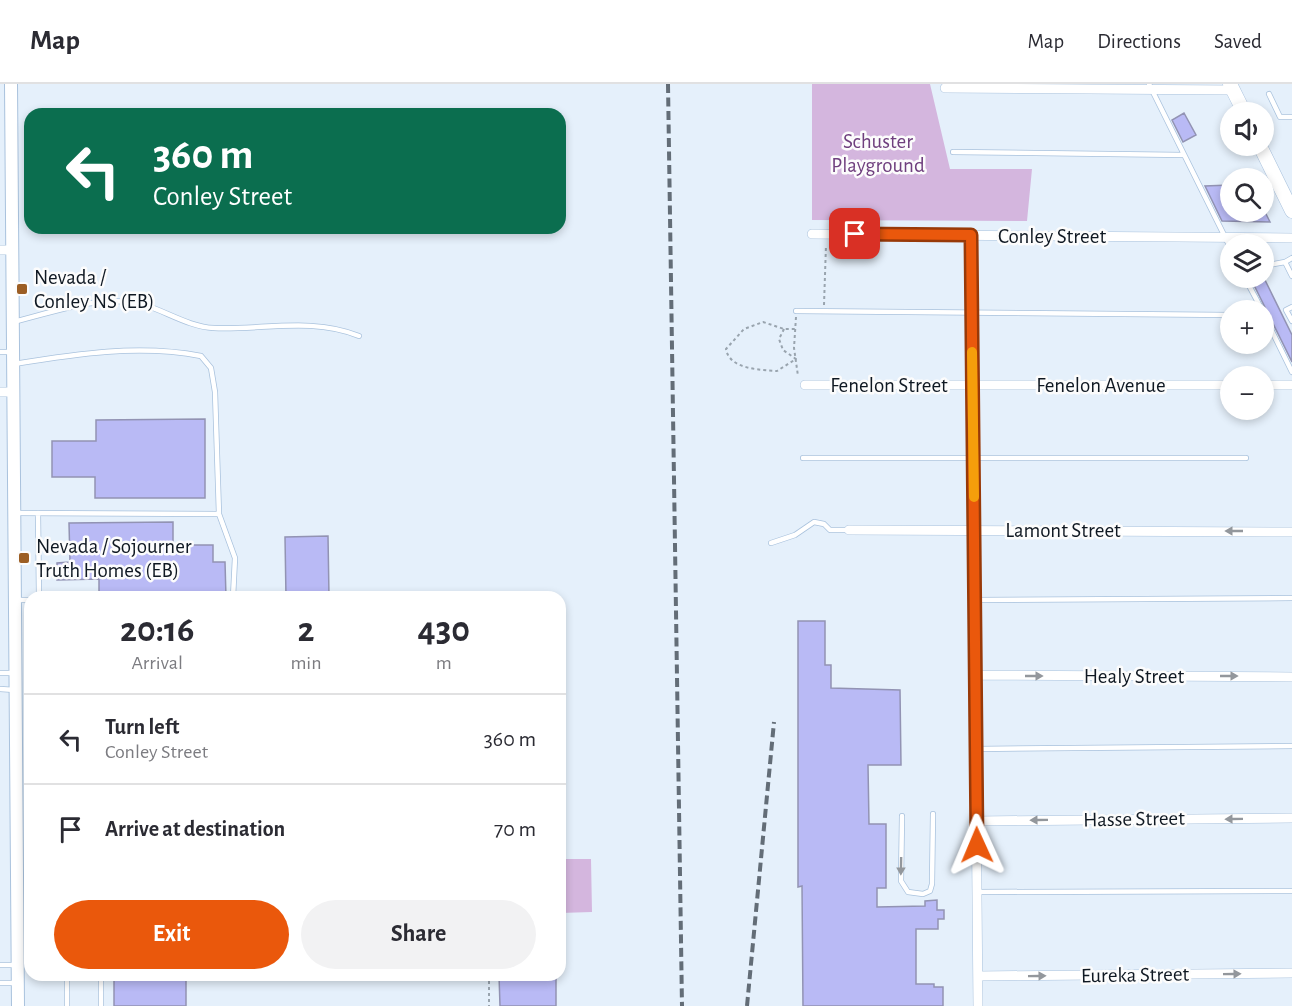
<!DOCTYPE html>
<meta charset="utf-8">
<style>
:root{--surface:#fff;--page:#f2f2f3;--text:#2b2b33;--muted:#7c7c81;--line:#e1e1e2;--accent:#ea580c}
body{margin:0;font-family:"Alegreya Sans",sans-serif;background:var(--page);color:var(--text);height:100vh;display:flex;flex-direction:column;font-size:22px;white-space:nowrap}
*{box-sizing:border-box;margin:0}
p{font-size:20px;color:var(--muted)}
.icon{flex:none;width:33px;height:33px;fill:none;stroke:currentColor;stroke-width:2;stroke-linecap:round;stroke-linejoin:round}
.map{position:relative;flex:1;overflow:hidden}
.details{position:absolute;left:24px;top:507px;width:542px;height:390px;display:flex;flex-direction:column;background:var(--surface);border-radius:18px;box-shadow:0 3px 9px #0003}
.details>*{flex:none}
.guide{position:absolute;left:24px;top:24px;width:542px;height:126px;border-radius:18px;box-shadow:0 3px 9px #0003;background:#0b6e4f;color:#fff;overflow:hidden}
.fabs{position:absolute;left:1220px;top:18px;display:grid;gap:12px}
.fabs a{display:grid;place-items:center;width:54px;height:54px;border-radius:50%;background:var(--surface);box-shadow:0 3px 9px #0003;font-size:30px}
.pin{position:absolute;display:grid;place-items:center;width:51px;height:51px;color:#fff;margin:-26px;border-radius:12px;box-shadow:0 3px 9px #0006}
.me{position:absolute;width:66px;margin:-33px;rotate:359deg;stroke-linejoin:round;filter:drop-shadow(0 0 4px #0008)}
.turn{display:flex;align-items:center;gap:21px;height:126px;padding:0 30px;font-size:27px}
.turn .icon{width:78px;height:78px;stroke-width:2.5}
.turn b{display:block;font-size:42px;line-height:51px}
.eta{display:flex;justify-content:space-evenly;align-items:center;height:102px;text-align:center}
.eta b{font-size:36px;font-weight:600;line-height:42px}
.cta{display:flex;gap:12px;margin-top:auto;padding:12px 30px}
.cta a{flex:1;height:69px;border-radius:36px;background:var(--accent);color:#fff;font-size:24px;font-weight:600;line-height:69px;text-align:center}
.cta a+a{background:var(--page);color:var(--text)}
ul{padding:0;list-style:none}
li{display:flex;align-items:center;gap:18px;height:90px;padding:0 30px;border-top:2px solid var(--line)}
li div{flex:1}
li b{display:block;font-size:22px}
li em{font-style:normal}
header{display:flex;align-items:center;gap:36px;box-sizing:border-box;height:84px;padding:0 30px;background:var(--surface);border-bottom:2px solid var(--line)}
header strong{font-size:28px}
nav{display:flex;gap:33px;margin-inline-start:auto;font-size:21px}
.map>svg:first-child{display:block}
.green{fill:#d4b6de}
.building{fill:#b9baf5;stroke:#9293b3;stroke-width:1.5}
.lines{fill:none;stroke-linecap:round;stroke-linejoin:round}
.service-casing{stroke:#a9c2dd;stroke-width:6}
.minor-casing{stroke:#a9c2dd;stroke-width:10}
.tertiary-casing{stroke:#a9c2dd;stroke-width:14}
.secondary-casing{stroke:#a9c2dd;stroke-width:15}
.path{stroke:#99a4ae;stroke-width:2;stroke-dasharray:3 3;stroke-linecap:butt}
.service{stroke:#fff;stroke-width:4.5}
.minor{stroke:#fff;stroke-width:9}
.tertiary{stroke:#fff;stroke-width:12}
.secondary{stroke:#fff;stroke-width:14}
.rail{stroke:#636d77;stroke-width:4;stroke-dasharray:9 4.5;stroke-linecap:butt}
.oneway{fill:#93979c}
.route-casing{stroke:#983908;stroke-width:15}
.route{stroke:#ea580c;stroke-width:10}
.slow{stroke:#f59e0b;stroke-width:10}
.poi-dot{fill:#9c5e24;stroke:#fcfcfc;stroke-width:2}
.labels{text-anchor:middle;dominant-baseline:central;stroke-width:5;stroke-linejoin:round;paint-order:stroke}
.park-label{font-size:21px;fill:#6f3f7e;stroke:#fcfcfc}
.street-label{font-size:21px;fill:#0f1822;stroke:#fcfcfc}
.poi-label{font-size:21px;fill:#0f1822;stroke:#fcfcfc;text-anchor:start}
</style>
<header>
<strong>Map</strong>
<nav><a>Map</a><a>Directions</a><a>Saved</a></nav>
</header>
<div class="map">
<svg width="1292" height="922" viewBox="0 0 1292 922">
<rect width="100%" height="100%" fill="#e5f0fb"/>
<path class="green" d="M812,0h118l20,85h82l-5,52 -215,-1z
M560,775h31l1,53 -32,1z"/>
<path class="building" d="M1184,29l12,22 -13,7 -11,-22z
M1230,101v27h35l5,10 -48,-1 -17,-35z
M1264,194l28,57v27l-39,-79z
M205,335v79h-110v-21h-43v-36h44v-21z
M173,438v23h40v17h12l1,35h-127v-18l-42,1v-17l13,-1 -1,-39z
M328,452l1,61h-43l-1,-60z
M798,537h27v44h6v23l69,2 1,75h-33l1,59h17v64h-9v19l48,-1v-5l12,-1v10h7v9h-6v10h-22v55h18v3h9v19h-140l-1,-120 -4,1z
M114,891h72v31h-72z
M499,891h57v31h-56z"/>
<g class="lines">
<g class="service-casing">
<path id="service" d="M1149,0l81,163
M1269,10l11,23h12
M953,68l231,3
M1292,174l-7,4 7,14
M1263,182l22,-4
M1245,194l17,32
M1292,223l-6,3 6,11
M796,227l434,4
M1263,229l29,59
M14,238c39,-10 90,-29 131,-17 22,7 45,22 69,23 50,2 98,-11 145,8
M0,268h11
M14,280c62,-10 125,-20 187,-8l10,12 4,24 4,122
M803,374h443
M15,429l204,1 16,44 -2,39
M38,429l1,84
M771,459l24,-8 19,-13 10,2 6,6h19
M16,516h14
M975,516l317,-2
M0,589h13
M0,605l15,1
M976,665l316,-3
M902,732l-1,65 7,11 15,2 7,-3 2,-7 1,-70
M977,808l315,-1
M0,881h18
M67,891v31
M0,899h15
M101,922v-31"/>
</g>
<g class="minor-casing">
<path id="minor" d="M945,4l288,2
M812,150l480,4
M971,151l7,771
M0,166h13
M805,301h425
M1263,301h29
M0,308h14
M849,446l443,2
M975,591l317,2
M977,737l315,-3
M978,892l314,-3"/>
</g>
<g class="tertiary-casing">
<path id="tertiary" d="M11,0l7,922"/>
</g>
<g class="secondary-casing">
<path id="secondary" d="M1230,0l14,28
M1260,62l32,65"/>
</g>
<path class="path" d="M25,124l5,-5
M824,221l2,-60
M796,233l-2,31 4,28
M784,245l-5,10 4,11 13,9 -19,12c-17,-1 -48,-2 -51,-22l18,-20 19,-7 21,7h12
M489,891v31"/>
<use href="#service" class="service"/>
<use href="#minor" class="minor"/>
<use href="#tertiary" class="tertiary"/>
<use href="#secondary" class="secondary"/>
<path class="rail" d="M668,0l14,922
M747,922l27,-284"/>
</g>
<defs><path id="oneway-solid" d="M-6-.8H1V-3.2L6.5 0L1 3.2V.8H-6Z" transform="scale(1.5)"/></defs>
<g class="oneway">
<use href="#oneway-solid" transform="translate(1234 447) rotate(-180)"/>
<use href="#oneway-solid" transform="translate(1034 592)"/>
<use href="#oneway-solid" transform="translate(1229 592)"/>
<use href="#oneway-solid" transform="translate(1234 735) rotate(179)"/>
<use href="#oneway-solid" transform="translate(1039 736) rotate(179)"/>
<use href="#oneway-solid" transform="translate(901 782) rotate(91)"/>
<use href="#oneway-solid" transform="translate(1232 890) rotate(-1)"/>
<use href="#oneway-solid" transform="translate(1037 892) rotate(-1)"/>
</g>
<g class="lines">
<g class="route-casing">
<path id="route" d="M855,150l116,1 6,610"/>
</g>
<use href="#route" class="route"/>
<path class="slow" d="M972,268l2,145"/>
</g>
<g class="poi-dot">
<rect x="16" y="199" width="12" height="12" rx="3"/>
<rect x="18" y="468" width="12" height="12" rx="3"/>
</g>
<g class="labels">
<g class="park-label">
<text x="878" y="57">Schuster<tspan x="878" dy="24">Playground</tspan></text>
</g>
<g class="street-label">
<text x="1052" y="152">Conley Street</text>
<text x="889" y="301">Fenelon Street</text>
<text x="1101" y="301">Fenelon Avenue</text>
<text x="1063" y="446">Lamont Street</text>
<text x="1134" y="592">Healy Street</text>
<text transform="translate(1134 735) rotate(-1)">Hasse Street</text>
<text transform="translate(1135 891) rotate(-1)">Eureka Street</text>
</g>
<g class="poi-label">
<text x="34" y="193">Nevada /<tspan x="34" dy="24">Conley NS (EB)</tspan></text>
<text x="36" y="462">Nevada / Sojourner<tspan x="36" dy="24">Truth Homes (EB)</tspan></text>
</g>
</g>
</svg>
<div class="fabs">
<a><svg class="icon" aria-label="sound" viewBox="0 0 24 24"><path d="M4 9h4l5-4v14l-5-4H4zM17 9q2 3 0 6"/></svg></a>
<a><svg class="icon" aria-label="search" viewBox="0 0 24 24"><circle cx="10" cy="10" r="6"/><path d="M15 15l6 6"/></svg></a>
<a><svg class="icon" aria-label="layers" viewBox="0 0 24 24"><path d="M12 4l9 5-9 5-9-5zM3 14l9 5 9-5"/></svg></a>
<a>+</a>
<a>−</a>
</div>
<div class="pin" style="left:855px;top:150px;background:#d93025"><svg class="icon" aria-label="arrive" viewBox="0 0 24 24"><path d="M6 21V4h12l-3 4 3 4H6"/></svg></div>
<svg class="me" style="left:977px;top:761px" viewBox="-20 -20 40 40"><path d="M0-17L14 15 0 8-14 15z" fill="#ea580c" stroke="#fff" stroke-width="4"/></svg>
<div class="guide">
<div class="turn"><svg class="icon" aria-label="left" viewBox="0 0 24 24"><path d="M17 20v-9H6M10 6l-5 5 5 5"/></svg><div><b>360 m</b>Conley Street</div></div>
</div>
<section class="details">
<div class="eta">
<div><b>20:16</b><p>Arrival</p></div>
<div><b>2</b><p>min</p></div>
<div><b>430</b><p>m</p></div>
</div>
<ul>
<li><svg class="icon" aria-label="left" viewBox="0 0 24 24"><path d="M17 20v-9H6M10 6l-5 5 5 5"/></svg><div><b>Turn left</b><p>Conley Street</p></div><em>360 m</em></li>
<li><svg class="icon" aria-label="arrive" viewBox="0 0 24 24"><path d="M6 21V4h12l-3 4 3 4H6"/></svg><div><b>Arrive at destination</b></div><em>70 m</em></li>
</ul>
<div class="cta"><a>Exit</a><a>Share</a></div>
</section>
</div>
